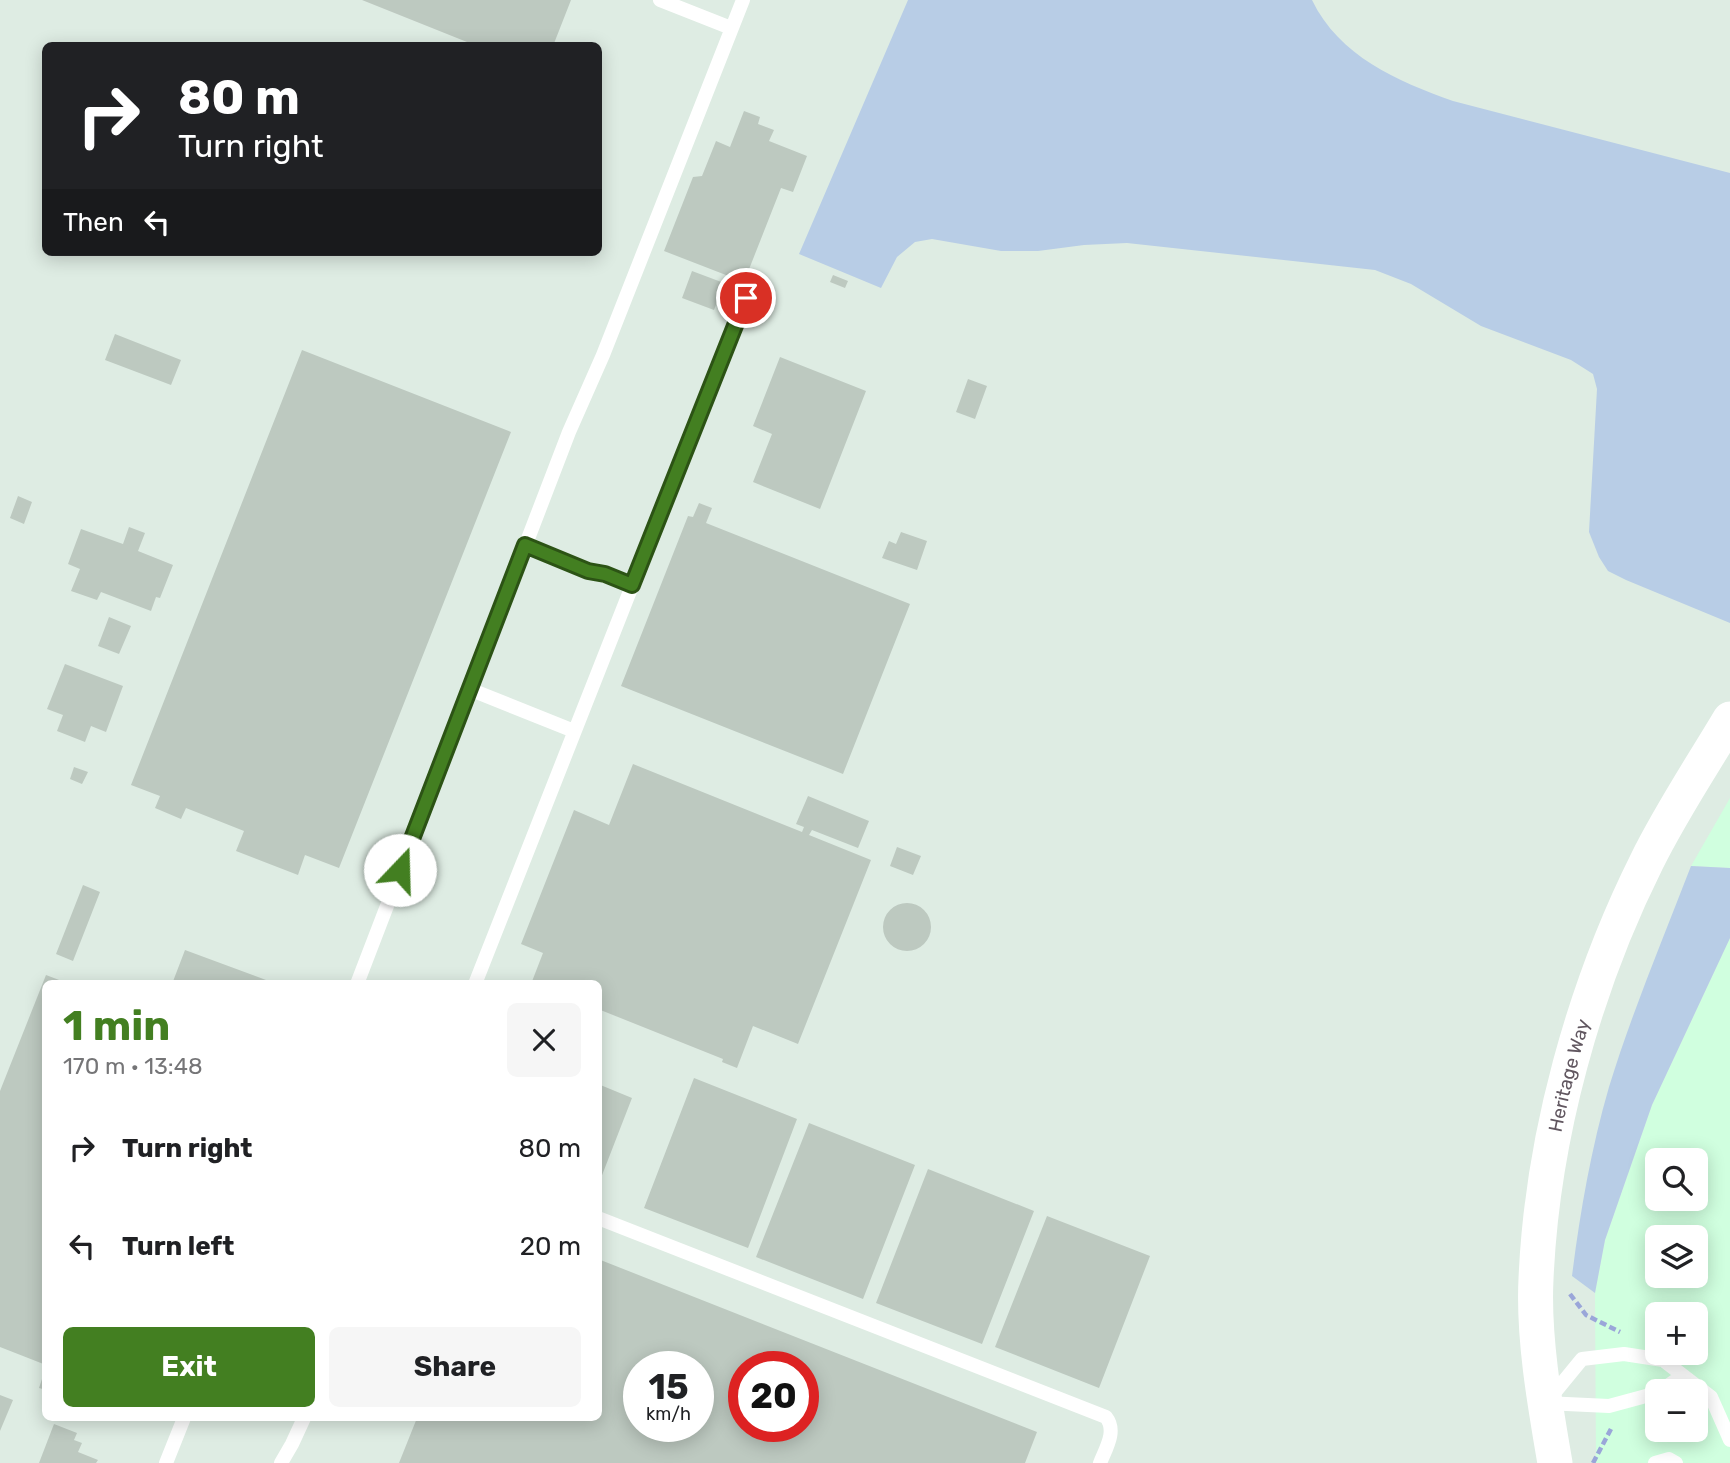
<!DOCTYPE html>
<meta charset="utf-8">
<style>
:root{--surface:#fff;--page:#f6f6f6;--text:#202124;--muted:#757577;--accent:#437f21}
body{margin:0;font-family:Rubik,sans-serif;background:var(--page);color:var(--text);height:100vh;display:flex;flex-direction:column;font-size:26px;white-space:nowrap}
*{box-sizing:border-box;margin:0}
p{font-size:23px;color:var(--muted)}
.icon{flex:none;width:38px;height:38px;fill:none;stroke:currentColor;stroke-width:2;stroke-linecap:round;stroke-linejoin:round}
.map{position:relative;flex:1;overflow:hidden}
.side{position:absolute;left:42px;top:980px;width:560px;height:441px;display:flex;flex-direction:column;background:var(--surface);border-radius:10px;box-shadow:0 4px 18px #0003}
.side>*{flex:none}
.hud{position:absolute;left:42px;top:42px;width:560px;height:214px;border-radius:10px;box-shadow:0 4px 18px #0003;background:#202124;color:#fff;overflow:hidden}
.controls{position:absolute;left:1645px;top:1148px;display:grid;gap:14px}
.controls a{display:grid;place-items:center;width:63px;height:63px;border-radius:10px;background:var(--surface);box-shadow:0 4px 18px #0003;font-size:35px}
.speed{position:absolute;left:623px;top:1351px;display:flex;gap:14px;font-size:35px;font-weight:700;text-align:center}
.speed>*{display:grid;place-content:center;width:91px;height:91px;border-radius:50%;background:var(--surface);box-shadow:0 4px 18px #0003;line-height:1}
.speed small{font-size:18px;font-weight:400}
.speed .limit{border:10px solid #d22;background:#fff;color:#111}
.pin{position:absolute;display:grid;place-items:center;width:60px;height:60px;color:#fff;margin:-30px;border:4px solid #fff;border-radius:50%;box-shadow:0 2px 7px #0007}
.me{position:absolute;width:77px;margin:-38px;rotate:21deg;stroke-linejoin:round;filter:drop-shadow(0 0 5px #0008)}
.turn{display:flex;align-items:center;gap:24px;height:147px;padding:0 21px;font-size:32px}
.turn .icon{width:91px;height:91px;stroke-width:2.5}
.turn b{display:block;font-size:49px;line-height:60px}
.then{display:flex;align-items:center;height:66px;padding:0 21px;background:#0003;gap:14px;font-size:26px}
.round{display:grid;place-items:center;flex:none;width:74px;height:74px;border-radius:10px;background:var(--page)}
.summary{display:flex;align-items:center;justify-content:space-between;height:119px;padding:0 21px}
h1{font-size:42px;font-weight:700;line-height:52px;color:var(--accent)}
.cta{display:flex;gap:14px;margin-top:auto;padding:14px 21px}
.cta a{flex:1;height:80px;border-radius:10px;background:var(--accent);color:#fff;font-size:28px;font-weight:700;line-height:80px;text-align:center}
.cta a+a{background:var(--page);color:var(--text)}
ul{padding:0;list-style:none}
li{display:flex;align-items:center;gap:21px;height:98px;padding:0 21px}
li div{flex:1}
li b{display:block;font-size:26px}
li em{font-style:normal}
.map>svg:first-child{display:block}
.commercial{fill:#d0ffdf;fill-rule:evenodd}
.green{fill:#b8cde6}
.building{fill:#bdc9c0;fill-rule:evenodd}
.lines{fill:none;stroke-linecap:round;stroke-linejoin:round}
.path{stroke:#9aa6d9;stroke-width:4.5;stroke-dasharray:7 3.5;stroke-linecap:butt}
.service{stroke:#fff;stroke-width:14}
.tertiary{stroke:#fff;stroke-width:35}
.route-casing{stroke:#2c5315;stroke-width:18}
.route{stroke:#437f21;stroke-width:12}
.labels{text-anchor:middle;dominant-baseline:central;stroke-width:6;stroke-linejoin:round;paint-order:stroke}
.street-label{font-size:19px;fill:#615760;stroke:#fff}
</style>
<div class="map">
<svg width="1730" height="1463" viewBox="0 0 1730 1463">
<rect width="100%" height="100%" fill="#deece3"/>
<path class="commercial" d="M1730,798v70l-39,-2z
M1730,938v525h-134l-1,-170 10,-53 47,-135zM1657,1160h39v39h-39zM1657,1237h39v39h-39zM1657,1314h39v39h-39zM1657,1391h39v39h-39z"/>
<path class="green" d="M908,0h404c27,56 85,81 141,101l277,72v450l-104,-43 -18,-9 -9,-14 -10,-25 8,-143 -4,-15 -22,-14 -90,-34 -70,-42 -36,-14 -248,-27 -43,2 -46,6h-37l-69,-12 -17,3 -18,15 -16,31 -82,-34z
M1691,866l39,2v70l-78,167 -47,135 -10,53 -23,-17c8,-63 19,-127 37,-189 23,-75 54,-148 82,-221z"/>
<path class="building" d="M362,0h209l-18,46h-76z
M744,111l16,6 -2,7 16,6 -5,11 38,15 -14,36 -12,-4 -37,94 -80,-31 29,-74 9,-1 14,-35 14,6z
M692,271l32,12 -10,27 -32,-12z
M833,275l15,6 -3,7 -15,-6z
M115,334l66,26 -10,25 -66,-25z
M302,350l209,82 -172,436 -34,-13 -7,20 -62,-24 8,-20 -58,-23 -5,11 -26,-11 5,-12 -29,-11z
M780,357l86,34 -46,118 -67,-27 19,-48 -19,-8z
M968,379l19,7 -12,33 -19,-7z
M18,496l14,6 -8,22 -14,-6z
M699,503l13,5 -6,15 204,81 -67,170 -222,-88 67,-170 5,1z
M129,527l16,6 -7,18 35,14 -13,33 -4,-1 -5,14 -50,-19 -4,8 -26,-9 9,-22 -12,-5 13,-35 42,15z
M901,532l26,9 -10,29 -35,-12 7,-17 7,3z
M109,617l22,9 -12,28 -21,-8z
M65,664l58,22 -17,46 -15,-6 -6,16 -28,-11 6,-16 -16,-6z
M633,764l169,68 2,-5 -8,-3 12,-28 61,25 -11,27 -46,-18 -3,5 62,25 -73,184 -45,-18 -16,42 -15,-6 1,-3 -125,-50v-25h-67l12,-31 -22,-9 53,-134 35,15z
M74,767l14,5 -6,12 -12,-5z
M897,847l24,9 -8,19 -23,-9z
M83,885l17,7 -27,69 -17,-7z
M883 927a24 24 0 1 1 48 0a24 24 0 1 1-48 0Z
M185,950l89,33v1h-102z
M46,975l21,8 -21,1v381l-46,-18v-256z
M694,1078l103,41 -49,129 -104,-40z
M598,1084l34,14 -33,85h-1z
M809,1123l106,42 -52,134 -107,-42z
M928,1169l106,42 -52,133 -106,-41z
M1047,1216l103,40 -51,132 -104,-41z
M598,1259l439,173 -12,31h-626l18,-45h181zM639,1367h59v59h-59zM744,1367h59v59h-59z
M45,1370h1v20l-7,-2z
M0,1395l13,5 -13,31z
M54,1424l23,9 -3,7 8,3 -4,9 20,8 -2,3h-57z"/>
<g class="lines">
<path class="path" d="M1570,1294l16,21 34,17
M1593,1463l19,-36"/>
<path class="service" d="M660,0l71,28
M525,545l63,26 17,3 27,11
M469,689l105,42
M357,984l212,-552 34,-77 140,-355
M475,984l271,-687
M598,1218l508,199c11,14 0,31 -6,46
M1660,1391l22,-15
M1550,1398l32,-39 42,-5 39,6 48,37 19,43
M1545,1403l64,3 48,-13
M166,1463l18,-45
M281,1463l11,-19 12,-26
M1655,1463l14,-4 7,4"/>
<path class="tertiary" id="s1" d="M1555,1463c-10,-58 -22,-126 -19,-184 6,-141 48,-292 111,-418 24,-49 55,-95 83,-142"/>
</g>
<g class="lines">
<g class="route-casing">
<path id="route" d="M400,870l125,-325 63,26 17,3 27,11 114,-287"/>
</g>
<use href="#route" class="route"/>
</g>
<g class="labels">
<g class="street-label">
<text stroke="none"><textPath href="#s1" startOffset="392">Heritage Way</textPath></text>
</g>
</g>
</svg>
<div class="controls">
<a><svg class="icon" aria-label="search" viewBox="0 0 24 24"><circle cx="10" cy="10" r="6"/><path d="M15 15l6 6"/></svg></a>
<a><svg class="icon" aria-label="layers" viewBox="0 0 24 24"><path d="M12 4l9 5-9 5-9-5zM3 14l9 5 9-5"/></svg></a>
<a>+</a>
<a>−</a>
</div>
<div class="speed"><div>15<small>km/h</small></div><div class="limit">20</div></div>
<div class="pin" style="left:746px;top:298px;background:#d93025"><svg class="icon" aria-label="arrive" viewBox="0 0 24 24"><path d="M6 21V4h12l-3 4 3 4H6"/></svg></div>
<svg class="me" style="left:400px;top:870px" viewBox="-20 -20 40 40"><circle r="19" fill="#fff"/><path d="M0-13L10 11 0 6-10 11z" fill="#437f21"/></svg>
<div class="hud">
<div class="turn"><svg class="icon" aria-label="right" viewBox="0 0 24 24"><path d="M7 20v-9h11M14 6l5 5-5 5"/></svg><div><b>80 m</b>Turn right</div></div>
<div class="then">Then<svg class="icon" aria-label="left" viewBox="0 0 24 24"><path d="M17 20v-9H6M10 6l-5 5 5 5"/></svg></div>
</div>
<section class="side">
<div class="summary"><div><h1>1 min</h1><p>170 m · 13:48</p></div><a class="round"><svg class="icon" aria-label="close" viewBox="0 0 24 24"><path d="M6 6l12 12M18 6L6 18"/></svg></a></div>
<ul>
<li><svg class="icon" aria-label="right" viewBox="0 0 24 24"><path d="M7 20v-9h11M14 6l5 5-5 5"/></svg><div><b>Turn right</b></div><em>80 m</em></li>
<li><svg class="icon" aria-label="left" viewBox="0 0 24 24"><path d="M17 20v-9H6M10 6l-5 5 5 5"/></svg><div><b>Turn left</b></div><em>20 m</em></li>
</ul>
<div class="cta"><a>Exit</a><a>Share</a></div>
</section>
</div>
